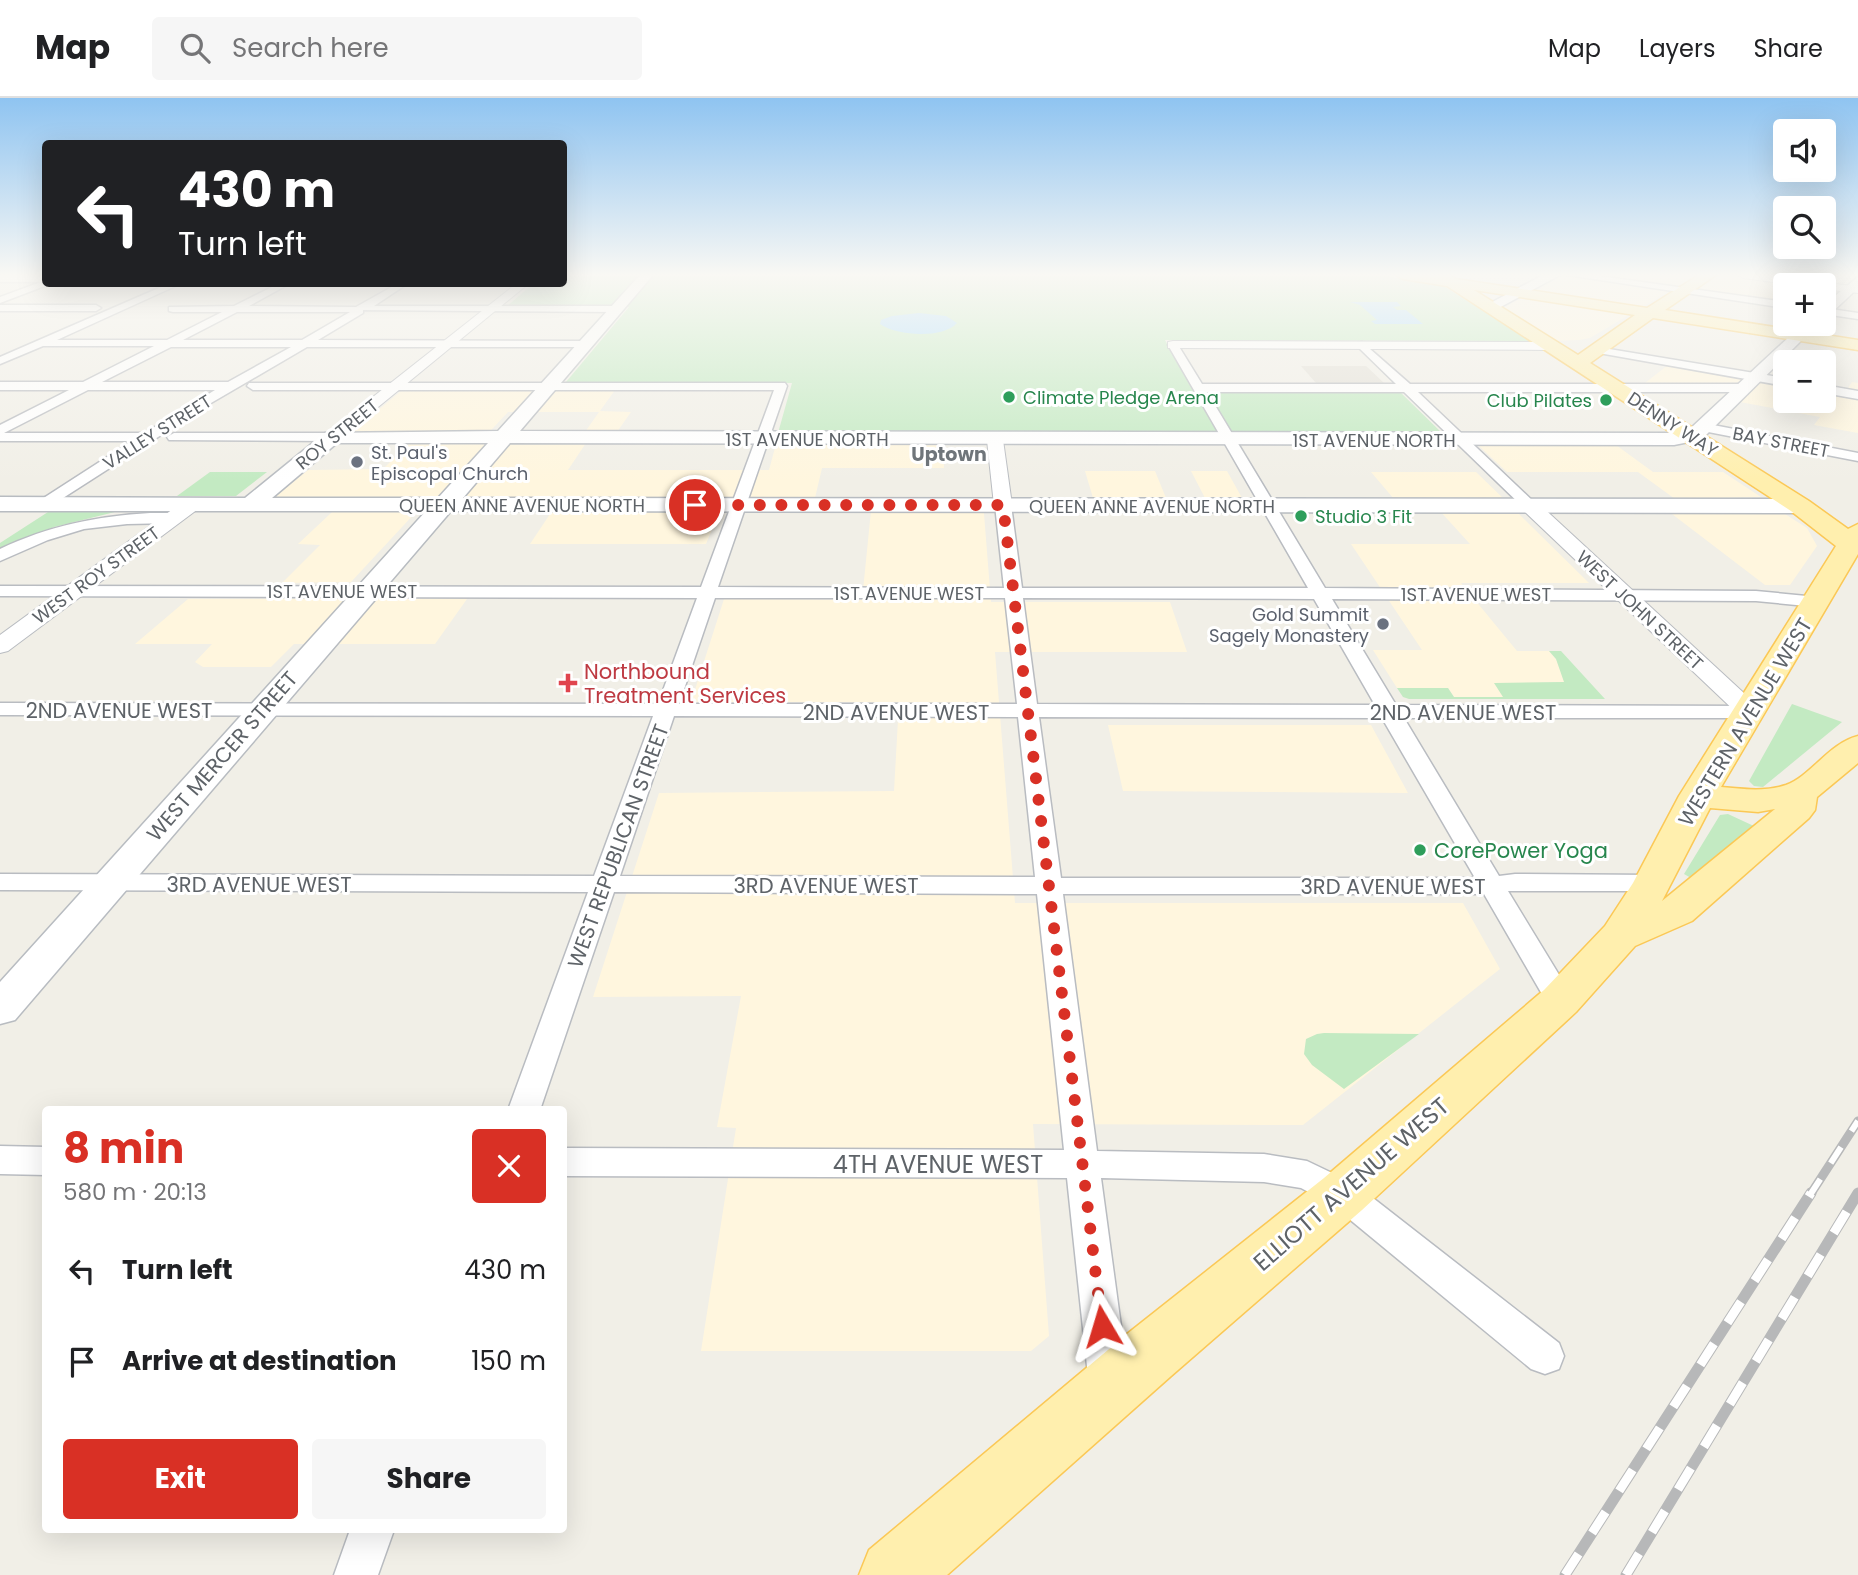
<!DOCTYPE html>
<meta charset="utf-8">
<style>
:root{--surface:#fff;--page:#f6f6f6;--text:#202124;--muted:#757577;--line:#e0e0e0;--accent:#d93025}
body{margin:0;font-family:Poppins,sans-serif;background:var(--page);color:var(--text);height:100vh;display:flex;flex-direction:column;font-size:26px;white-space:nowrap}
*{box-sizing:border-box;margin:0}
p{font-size:23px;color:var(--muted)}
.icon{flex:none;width:38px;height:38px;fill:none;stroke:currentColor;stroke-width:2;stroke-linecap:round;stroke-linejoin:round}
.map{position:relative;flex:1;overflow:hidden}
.drawer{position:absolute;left:42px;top:1008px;width:525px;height:427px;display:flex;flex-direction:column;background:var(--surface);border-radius:7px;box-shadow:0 7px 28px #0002}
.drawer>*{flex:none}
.banner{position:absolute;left:42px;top:42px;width:525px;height:147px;border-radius:7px;box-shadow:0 7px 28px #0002;background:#202124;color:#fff;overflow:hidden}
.buttons{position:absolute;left:1773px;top:21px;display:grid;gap:14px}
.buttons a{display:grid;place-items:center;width:63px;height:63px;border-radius:7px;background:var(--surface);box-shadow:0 7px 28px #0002;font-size:35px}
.pin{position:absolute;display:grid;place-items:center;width:60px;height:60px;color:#fff;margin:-30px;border:4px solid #fff;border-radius:50%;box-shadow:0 2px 7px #0007}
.me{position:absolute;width:77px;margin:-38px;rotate:353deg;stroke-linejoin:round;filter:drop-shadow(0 0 5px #0008)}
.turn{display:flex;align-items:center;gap:24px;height:147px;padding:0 21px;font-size:32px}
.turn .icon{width:91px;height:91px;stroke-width:2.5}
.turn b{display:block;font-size:49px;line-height:60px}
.round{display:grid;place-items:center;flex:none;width:74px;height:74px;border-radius:7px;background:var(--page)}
.summary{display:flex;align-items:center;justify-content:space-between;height:119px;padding:0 21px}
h1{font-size:42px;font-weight:700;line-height:52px;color:var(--accent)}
.cta{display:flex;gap:14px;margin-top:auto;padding:14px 21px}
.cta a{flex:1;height:80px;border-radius:7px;background:var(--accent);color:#fff;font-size:28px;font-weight:700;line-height:80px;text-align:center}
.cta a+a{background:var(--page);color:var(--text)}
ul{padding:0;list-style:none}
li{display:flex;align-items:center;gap:21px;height:91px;padding:0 21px}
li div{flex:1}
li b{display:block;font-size:26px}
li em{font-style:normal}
header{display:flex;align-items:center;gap:42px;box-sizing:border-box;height:98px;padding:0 35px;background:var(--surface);border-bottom:2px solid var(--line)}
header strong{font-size:33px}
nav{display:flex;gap:38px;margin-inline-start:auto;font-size:24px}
.search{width:490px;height:63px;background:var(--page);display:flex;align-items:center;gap:18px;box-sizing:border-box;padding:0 24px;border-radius:7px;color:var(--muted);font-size:26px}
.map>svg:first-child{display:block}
.commercial{fill:#fff6de}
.education{fill:#e3e0d7}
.green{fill:#c3eac2}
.water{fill:#a9dcff}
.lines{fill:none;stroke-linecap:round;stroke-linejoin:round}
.minor-casing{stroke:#b9bcc1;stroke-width:3}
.tertiary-casing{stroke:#b9bcc1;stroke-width:2}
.secondary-casing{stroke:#b8bcc1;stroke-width:3}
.primary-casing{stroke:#fbc856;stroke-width:3}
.minor{fill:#fff;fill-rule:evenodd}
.tertiary{fill:#fff;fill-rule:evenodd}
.secondary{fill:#fff;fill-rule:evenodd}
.primary{fill:#ffefae;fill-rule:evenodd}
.rail-far1-casing{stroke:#b7b8b9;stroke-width:9}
.rail-casing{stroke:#b7b8b9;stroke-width:11}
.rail-far1{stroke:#fff;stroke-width:6;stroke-dasharray:19;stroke-linecap:butt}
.rail{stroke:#fff;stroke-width:9;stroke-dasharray:25;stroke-linecap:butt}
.route{stroke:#d93025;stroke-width:12;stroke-dasharray:0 21.6}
.leisure-dot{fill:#2e9e5b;stroke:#fff;stroke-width:2.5}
.worship-dot{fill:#6b7280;stroke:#fff;stroke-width:2.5}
.health-dot{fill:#e0444e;stroke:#fff;stroke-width:2.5}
.labels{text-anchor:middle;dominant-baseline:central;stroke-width:6;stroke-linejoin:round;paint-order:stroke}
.far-leisure-label{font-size:18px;fill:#27864d;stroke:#fff;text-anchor:start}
.far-street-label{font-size:18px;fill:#5e6368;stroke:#fff}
.far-worship-label{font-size:18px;fill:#5b616d;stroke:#fff;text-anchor:start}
.far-neighbourhood-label{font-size:19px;font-weight:bold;fill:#6f757a;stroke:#fff}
.health-label{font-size:21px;fill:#be3a42;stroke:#fff;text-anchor:start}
.street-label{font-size:21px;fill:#5e6368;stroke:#fff}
.leisure-label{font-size:21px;fill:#27864d;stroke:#fff;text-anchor:start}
.near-street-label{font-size:24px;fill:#5e6368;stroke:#fff}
</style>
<header>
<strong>Map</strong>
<div class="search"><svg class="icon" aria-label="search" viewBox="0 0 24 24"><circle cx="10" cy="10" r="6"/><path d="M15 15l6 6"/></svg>Search here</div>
<nav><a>Map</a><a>Layers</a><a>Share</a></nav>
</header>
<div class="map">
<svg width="1858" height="1477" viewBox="0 0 1858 1477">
<rect width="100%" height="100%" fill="#f1efe7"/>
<path class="commercial" d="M1565,177h162l76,10h-18v17l-111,-14 -84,50 -11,2 -25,1 -51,-33z
M1668,267l117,20v16h39v-9l19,3 9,-13 6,1v50l-44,-8 6,-8 -80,-15 13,-12 -28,-6 -80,-1z
M615,292l-15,21 31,1 -14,20h-32l14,-20h-91l-28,30 106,1 -18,27h201l7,-26h167l1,24h-122l-7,30h-90l-19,46h-176l30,-45 -131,-1 -78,84 -69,1 38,-38 -22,-1 48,-45 -72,-1 34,-28 75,-1 38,-37h-69l49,-41z
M1616,347l37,27h70l38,25 -86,2 -37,-27h-131l-28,-26z
M1085,373h70l11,27h-73z
M1191,373h36l15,27h-37z
M1371,374h105l28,27h-37l13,14h38l71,70h-128l56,68h32l7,8 9,23 -70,2 9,13h-50l-6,-9h-51l-24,-38h49l-71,-106h119l-41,-45h-35z
M872,403h111l8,101h179l17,50h-192l20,251h448l37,66 -197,156 -270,-1 16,212 -18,15h-330l35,-223 -19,-1 24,-131 -148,1 66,-204 235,-2 5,-89h-208l33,-103 138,1z
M1672,416h113l22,14 10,18 -27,39h-25z
M188,501h279l-32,45h-141l-23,23h-68l-8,-5 17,-18h-77z
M1108,627h263l37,68 -285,-2z"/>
<path class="education" d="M1301,268h65l18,17h-68z"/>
<path class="green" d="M564,177h815l63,10 89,56 -366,-1 28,50 206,1 45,44 -666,-2 14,-50 -226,-1 63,-75 -122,-1 26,-22h31z
M210,374h57l-31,24h-59z
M48,414h67l-61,15 -54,23v-7z
M1549,553h12l44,48h-196l-6,-2 -6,-9h51l6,9h49l-9,-14 70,-1 -8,-23z
M1792,606l50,18 -79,65 -9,-1 -5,-5z
M1728,716l28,13 -65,51 -7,-4 36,-59z
M1317,936l7,-1 95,1 -75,55 -32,-24 -8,-11 2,-15z"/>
<path class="water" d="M1350,204h47l4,4 -8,1 4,3h9l17,14h-48l-4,-3 6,-1 -17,-15z
M919,215l27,3 11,7c-14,16 -60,13 -77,1l1,-4 11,-4z"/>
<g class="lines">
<g class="minor-casing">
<path id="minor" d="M1567,177h25l193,27v6z
M0,178h41l5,3v5h4l-50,19v-6l41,-15h-41z
M168,186h12l-123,56h110l55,-28h-49l-4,-1v-4l65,-1 44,-22h11l-40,22 107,1 41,-23h10l-33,22h243l5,3 -5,3 -254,-2v3l-45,27 269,1 5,3 -5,3h-280l-96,56 -162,104h-10l-3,-3 3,-3 93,-60h-132v-16l69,-35h-69v-8h83l71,-36h-111l-43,18v-7zM237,214h113l-48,28h-119zM171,249h120l-63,35h-126zM88,292h127l-70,43h-141z
M0,207h96l5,3 -5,3h-96z
M1824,210l34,5v6l-34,-5z
M1173,244l5,3 24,39h194l-38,-37v-4l4,-1 48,42h333l6,4 -6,4h-325l118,112 3,3 -3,3h-10l-122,-118h-197l118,196 431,3 61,6 9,5 -9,5 -61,-6 -424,-2 64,106 354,1 7,2 4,4 -4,4 -7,2h-346l95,158 16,-2 138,1 9,2 4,6 -4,6 -9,2h-145l67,110 -5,7 -10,3 -10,-3 -66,-114h-421l34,257 167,3 43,7 48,23 204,159 5,13 -5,13 -14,5 -14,-5 -200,-165 -30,-16 -37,-6 -163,-4 28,207 -6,14 -14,5 -14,-5 -6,-14 -22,-207 -503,-2v-28l500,2 -27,-256 -423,-2 -74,218h-32l80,-218 -588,-2v-16l594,2 59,-160 -653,-1v-12l658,1 39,-106 -697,-2v-10l701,1 73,-197h-521l-6,-4 2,-3h536l2,3 -69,201 286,1 -9,-83 8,-5 8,5 11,83h286l-140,-243zM715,500h290l12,106h-338zM1023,500l291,1 61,106 -338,-1zM674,618l344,1 17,160 -415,-1zM1039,619l343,1 93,160h-414z
M1597,249l188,31v8l-192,-34v-4z
M1824,287l34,6v8l-34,-6z
M1703,325l155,30v8l-160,-31v-6z
M174,335h158l7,4 -7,4 -163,-1 -2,-3z
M150,415h24l8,5 -8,5 -47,1 -43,5 -36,11 -48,21v-12c48,-23 97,-33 150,-36z
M0,1048l46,1v28l-46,-1z
M350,1432h44l-16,45h-44z"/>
</g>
<g class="tertiary-casing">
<path id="tertiary" d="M1738,177h33l87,12v6l-34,-4v-4h-28l-53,-7z
M516,186h12l-190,156h-12l-2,-3 2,-3z
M1173,243l377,1 7,4 -7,4 -382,-2v-6z
M995,337l8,5 9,65 -9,6 -9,-6 -7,-65z
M191,401l9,6 -2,4 -190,142 -8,2v-18l184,-134z
M1531,403l7,2 221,204 4,5 -4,5 -9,3 -9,-3 -217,-206 -2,-4 2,-4z"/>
</g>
<g class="secondary-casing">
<path id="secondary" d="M640,177h13l-133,156 1154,2 18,-6 111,-103h15l-112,111 -7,5 -25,5 -1164,-2 -47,55 1337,1 8,2 3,5 -3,5 -8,2 -1349,-2 -436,509 -15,4v-42l426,-471h-426v-14l245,1 80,-65 173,-2zM337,345h151l-50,55h-166z
M1543,177h17l-65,35 -5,1 -7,-4z
M1858,179v11l-29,27 -5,1v-11z"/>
</g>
<g class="primary-casing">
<path id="primary" d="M1396,177h54l6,4 191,29 52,-33h17l-51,35 193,30v10l-205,-32 -63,45 219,138 39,28 10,-5v30l-137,233c22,2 44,5 65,-2 25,-9 43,-42 72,-49v27l-41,34 -2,13 -6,8 -117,103 -57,25 -59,66 -214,198 -191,166 -224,199h-88l10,-25 258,-216 197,-156 220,-188 61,-64 28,-43 46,-87 157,-250 -45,-35 -344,-225 -44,-7zM1474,192l161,25 -57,40zM1710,710l48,4 17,-3 -113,92z"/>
</g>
<use href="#minor" class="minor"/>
<use href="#tertiary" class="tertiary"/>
<use href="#secondary" class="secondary"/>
<use href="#primary" class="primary"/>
<g class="rail-far1-casing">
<path id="rail-far1" d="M1810,1097l48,-74"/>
</g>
<g class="rail-casing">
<path id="rail" d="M1565,1477l246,-382
M1626,1477l232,-382"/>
</g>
<use href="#rail-far1" class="rail-far1"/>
<use href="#rail" class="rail"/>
</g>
<linearGradient id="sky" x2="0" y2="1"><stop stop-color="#8fc4f1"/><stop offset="0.46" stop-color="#f9f8f4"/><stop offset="1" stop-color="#f9f8f4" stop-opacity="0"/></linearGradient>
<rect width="1858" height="384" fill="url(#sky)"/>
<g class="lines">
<path class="route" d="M695,407h308l99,821"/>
</g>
<g class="leisure-dot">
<circle cx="1009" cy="299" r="7"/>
<circle cx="1606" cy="302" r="7"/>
<circle cx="1301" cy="418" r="7"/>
<circle cx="1420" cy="752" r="7"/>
</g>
<g class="worship-dot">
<circle cx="357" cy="364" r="7"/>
<circle cx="1383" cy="526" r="7"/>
</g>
<path class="health-dot" d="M564.5 574.5h7v7h7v7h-7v7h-7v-7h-7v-7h7z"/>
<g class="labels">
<g class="far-leisure-label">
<text x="1023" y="299">Climate Pledge Arena</text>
<text x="1592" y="302" text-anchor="end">Club Pilates</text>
<text x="1315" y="418">Studio 3 Fit</text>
</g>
<g class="far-street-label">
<text transform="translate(1673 326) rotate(33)">DENNY WAY</text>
<text transform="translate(157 334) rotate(-32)">VALLEY STREET</text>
<text transform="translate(337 336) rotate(-39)">ROY STREET</text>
<text x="807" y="341">1ST AVENUE NORTH</text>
<text x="1374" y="342">1ST AVENUE NORTH</text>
<text transform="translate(1781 344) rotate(11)">BAY STREET</text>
<text x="522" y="407">QUEEN ANNE AVENUE NORTH</text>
<text x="1152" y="408">QUEEN ANNE AVENUE NORTH</text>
<text transform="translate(96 477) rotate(-36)">WEST ROY STREET</text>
<text x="342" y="493">1ST AVENUE WEST</text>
<text x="909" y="495">1ST AVENUE WEST</text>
<text x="1476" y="496">1ST AVENUE WEST</text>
<text transform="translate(1640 512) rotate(43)">WEST JOHN STREET</text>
</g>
<g class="far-worship-label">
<text x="371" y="354">St. Paul's<tspan x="371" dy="21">Episcopal Church</tspan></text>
<text x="1369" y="516" text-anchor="end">Gold Summit<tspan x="1369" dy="21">Sagely Monastery</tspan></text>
</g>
<g class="far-neighbourhood-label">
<text x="949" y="356">Uptown</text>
</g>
<g class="health-label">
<text x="584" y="573">Northbound<tspan x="584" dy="24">Treatment Services</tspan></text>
</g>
<g class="street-label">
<text x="119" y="612">2ND AVENUE WEST</text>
<text x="896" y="614">2ND AVENUE WEST</text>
<text x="1463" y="614">2ND AVENUE WEST</text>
<text transform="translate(1745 624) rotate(-59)">WESTERN AVENUE WEST</text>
<text transform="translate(222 658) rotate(-49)">WEST MERCER STREET</text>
<text transform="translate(618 748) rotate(-70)">WEST REPUBLICAN STREET</text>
<text x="259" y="786">3RD AVENUE WEST</text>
<text x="826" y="787">3RD AVENUE WEST</text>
<text x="1393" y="788">3RD AVENUE WEST</text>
</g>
<g class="leisure-label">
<text x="1434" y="752">CorePower Yoga</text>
</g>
<g class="near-street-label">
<text x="938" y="1066">4TH AVENUE WEST</text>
<text transform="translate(1351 1086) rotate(-41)">ELLIOTT AVENUE WEST</text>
</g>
</g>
</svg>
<div class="buttons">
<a><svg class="icon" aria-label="sound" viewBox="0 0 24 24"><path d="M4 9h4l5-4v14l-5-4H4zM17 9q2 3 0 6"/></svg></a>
<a><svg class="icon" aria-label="search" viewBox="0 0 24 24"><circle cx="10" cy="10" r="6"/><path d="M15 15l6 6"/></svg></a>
<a>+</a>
<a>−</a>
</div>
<div class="pin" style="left:695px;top:407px;background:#d93025"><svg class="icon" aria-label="arrive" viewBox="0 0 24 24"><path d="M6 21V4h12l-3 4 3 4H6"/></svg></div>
<svg class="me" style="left:1102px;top:1228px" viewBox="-20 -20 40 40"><path d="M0-17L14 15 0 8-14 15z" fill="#d93025" stroke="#fff" stroke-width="4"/></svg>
<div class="banner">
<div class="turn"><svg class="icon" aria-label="left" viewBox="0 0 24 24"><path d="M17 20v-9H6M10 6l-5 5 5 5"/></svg><div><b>430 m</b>Turn left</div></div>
</div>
<section class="drawer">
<div class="summary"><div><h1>8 min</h1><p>580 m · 20:13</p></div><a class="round" style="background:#d93025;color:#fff"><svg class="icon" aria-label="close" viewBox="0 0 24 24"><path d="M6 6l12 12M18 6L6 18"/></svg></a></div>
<ul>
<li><svg class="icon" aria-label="left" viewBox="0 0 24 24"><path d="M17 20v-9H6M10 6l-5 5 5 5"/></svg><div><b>Turn left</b></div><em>430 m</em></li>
<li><svg class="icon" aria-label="arrive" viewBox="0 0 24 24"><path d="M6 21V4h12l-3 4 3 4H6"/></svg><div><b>Arrive at destination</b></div><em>150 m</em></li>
</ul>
<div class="cta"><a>Exit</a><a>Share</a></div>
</section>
</div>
